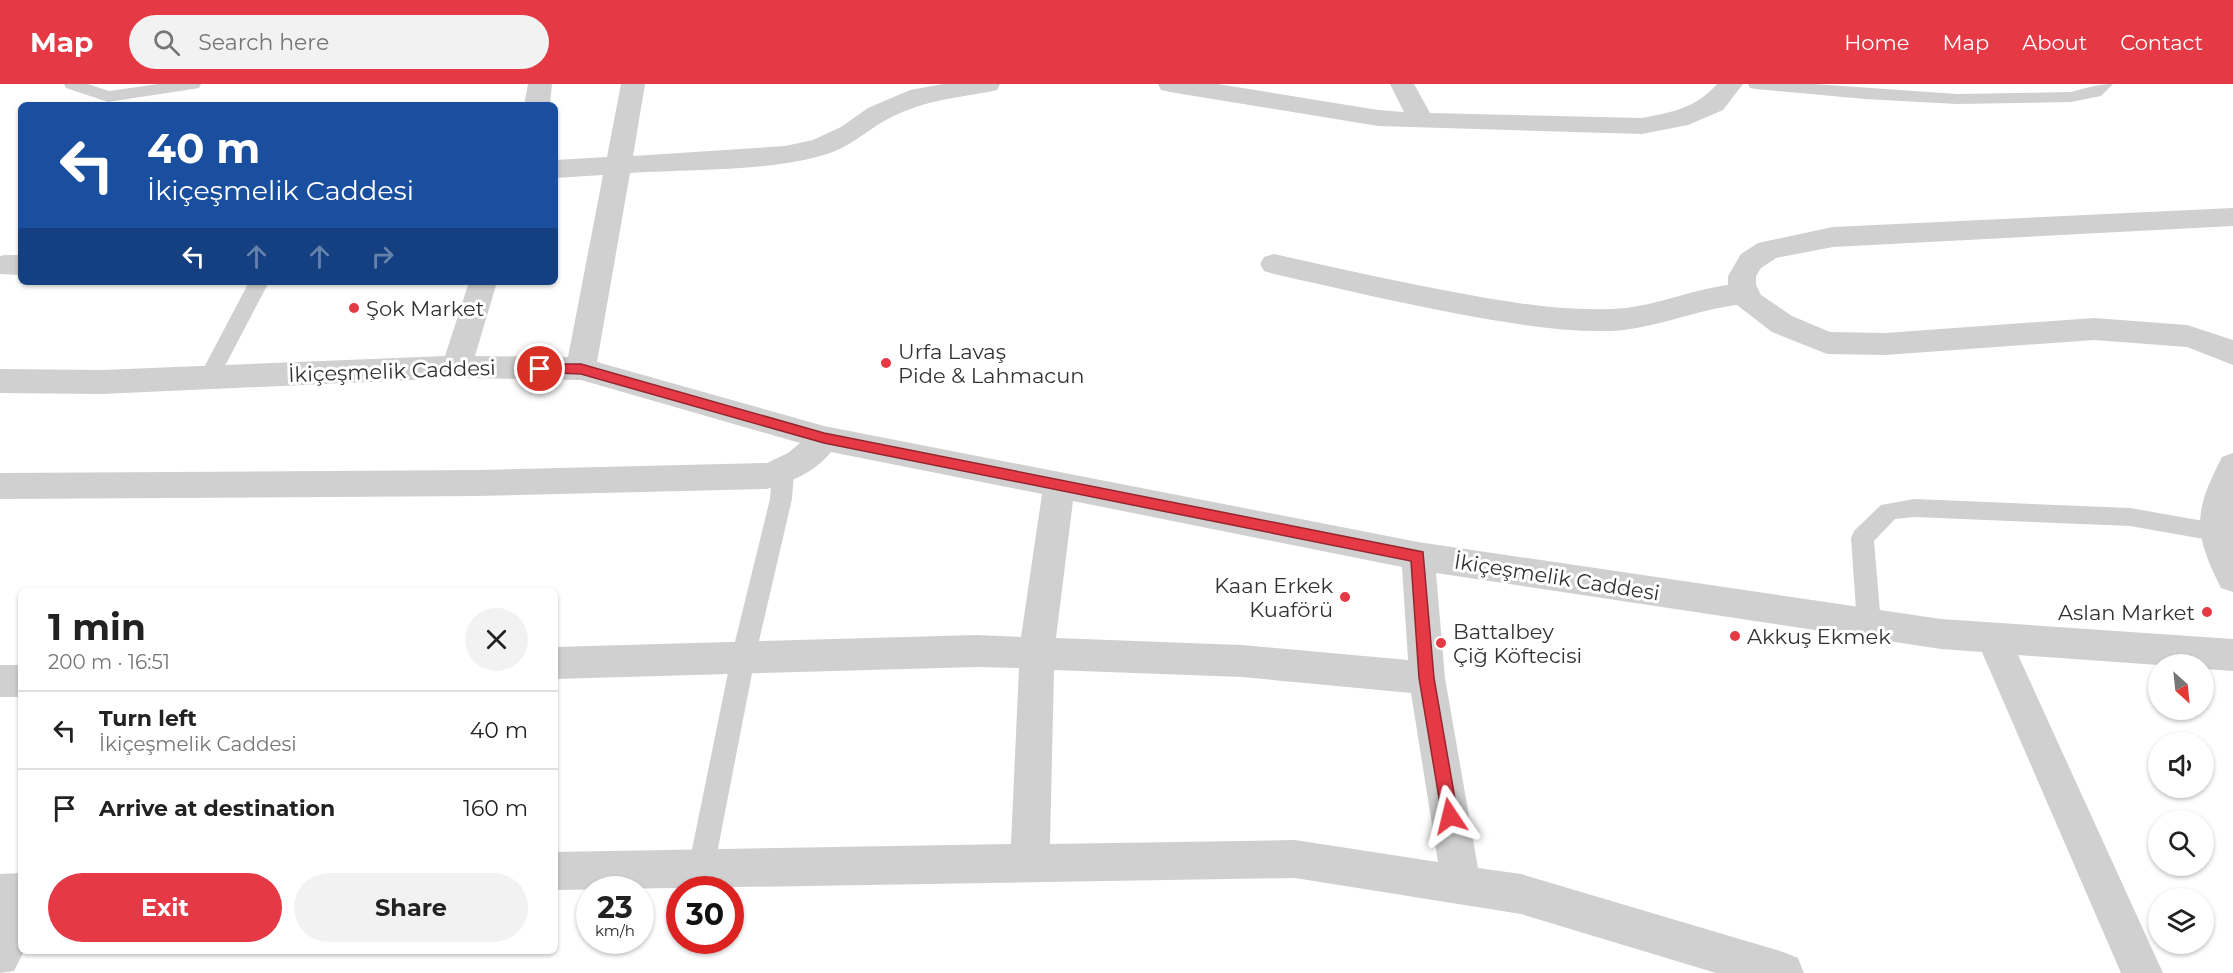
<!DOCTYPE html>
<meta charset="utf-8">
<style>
:root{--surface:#fff;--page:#f2f2f2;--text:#222;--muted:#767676;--line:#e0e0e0;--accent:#e63946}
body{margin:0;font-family:Montserrat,sans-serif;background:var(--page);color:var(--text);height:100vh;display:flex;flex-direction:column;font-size:22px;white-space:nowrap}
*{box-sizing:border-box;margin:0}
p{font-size:20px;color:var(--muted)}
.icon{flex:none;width:33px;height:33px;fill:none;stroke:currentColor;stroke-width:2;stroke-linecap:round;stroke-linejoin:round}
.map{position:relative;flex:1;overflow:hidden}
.sheet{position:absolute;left:18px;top:504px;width:540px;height:366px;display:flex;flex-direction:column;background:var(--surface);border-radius:9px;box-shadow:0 2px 4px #0004}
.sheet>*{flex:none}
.banner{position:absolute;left:18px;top:18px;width:540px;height:183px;border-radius:9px;box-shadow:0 2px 4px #0004;background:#1a4fa0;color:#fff;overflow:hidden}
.needle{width:39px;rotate:153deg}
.controls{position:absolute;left:2148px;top:570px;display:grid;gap:12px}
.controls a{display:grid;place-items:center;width:66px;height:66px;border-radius:50%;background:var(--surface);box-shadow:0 2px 4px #0004;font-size:30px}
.speed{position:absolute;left:576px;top:792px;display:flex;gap:12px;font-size:30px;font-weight:700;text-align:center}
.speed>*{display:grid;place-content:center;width:78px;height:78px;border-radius:50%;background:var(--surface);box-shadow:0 2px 4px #0004;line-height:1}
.speed small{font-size:15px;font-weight:400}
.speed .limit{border:9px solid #d22;background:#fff;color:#111}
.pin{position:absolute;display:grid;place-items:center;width:51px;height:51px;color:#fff;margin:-26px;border:3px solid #fff;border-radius:50%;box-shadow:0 2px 6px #0007}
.me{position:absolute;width:66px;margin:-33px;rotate:350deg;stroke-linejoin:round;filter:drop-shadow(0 0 4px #0008)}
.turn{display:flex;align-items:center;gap:21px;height:126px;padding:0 30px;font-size:27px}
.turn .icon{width:78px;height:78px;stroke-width:2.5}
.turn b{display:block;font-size:42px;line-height:51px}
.lanes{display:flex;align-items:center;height:57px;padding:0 30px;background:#0003;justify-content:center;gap:30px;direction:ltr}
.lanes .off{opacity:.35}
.round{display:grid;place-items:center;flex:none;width:63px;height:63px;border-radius:32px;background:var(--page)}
.head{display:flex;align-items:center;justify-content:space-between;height:102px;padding:0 30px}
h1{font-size:36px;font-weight:700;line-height:45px}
.button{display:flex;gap:12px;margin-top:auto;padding:12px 30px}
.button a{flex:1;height:69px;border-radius:36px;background:var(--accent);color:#fff;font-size:24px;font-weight:700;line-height:69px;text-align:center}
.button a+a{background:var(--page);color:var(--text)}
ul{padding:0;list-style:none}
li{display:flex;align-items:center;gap:18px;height:78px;padding:0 30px;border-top:2px solid var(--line)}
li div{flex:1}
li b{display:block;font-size:22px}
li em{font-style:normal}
header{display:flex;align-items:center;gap:36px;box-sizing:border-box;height:84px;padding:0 30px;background:var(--accent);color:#fff}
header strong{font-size:28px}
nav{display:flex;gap:33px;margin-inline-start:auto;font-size:21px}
.search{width:420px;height:54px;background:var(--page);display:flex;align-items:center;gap:15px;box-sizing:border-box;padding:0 21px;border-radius:33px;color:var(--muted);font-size:22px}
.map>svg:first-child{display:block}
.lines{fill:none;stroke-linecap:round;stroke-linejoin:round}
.service{fill:#d0d0d0;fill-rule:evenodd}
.minor{fill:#d0d0d0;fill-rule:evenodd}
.route{fill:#e63946;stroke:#96252e;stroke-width:1.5}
.poi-dot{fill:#e63946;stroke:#fff;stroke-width:2}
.labels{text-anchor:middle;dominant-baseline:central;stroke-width:6;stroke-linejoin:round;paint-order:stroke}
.poi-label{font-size:21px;fill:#333;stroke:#fff;text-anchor:start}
.street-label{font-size:21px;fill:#333;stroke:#fff}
</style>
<header>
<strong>Map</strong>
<div class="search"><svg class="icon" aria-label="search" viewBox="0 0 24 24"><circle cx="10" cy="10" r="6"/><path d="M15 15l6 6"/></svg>Search here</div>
<nav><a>Home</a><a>Map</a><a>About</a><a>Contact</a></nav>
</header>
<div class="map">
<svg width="2233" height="889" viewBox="0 0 2233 889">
<rect width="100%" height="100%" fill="#fff"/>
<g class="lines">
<path class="service" d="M64,0h24l21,7 49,-7h43l-2,4 -6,1 -85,13 -42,-14z
M1748,0h66l143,10 114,-2c15,-4 27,-8 42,-8l-12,12 -30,6 -114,2 -92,-5 -109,-10 -6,-1z
M249,198h20l-53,101 -7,2 -7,-2 -3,-6z
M783,379l8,3 3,6 -2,27 -37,159 -41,211 -4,9 -9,4 -9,-4 -4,-9 43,-211 39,-159 2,-27 3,-6z
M1914,415l216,9 85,15 8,2 3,7 -3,7 -8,2 -85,-15 -216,-9 -19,2 -21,22 7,83 -4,7 -8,3 -8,-3 -4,-7 -6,-86 3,-7 27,-26z"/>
<path class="minor" d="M528,0h24l-2,21h-26z
M621,0h24l-12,72 152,-10 28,-6 28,-13 27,-19 42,-18 33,-6h57l-3,6 -9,2c-35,6 -70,10 -102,28 -20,11 -36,27 -59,34 -58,18 -136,15 -197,19l-33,189 227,64 594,116 523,77 292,20v32l-29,-2v-5l-46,1 -140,-10 145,318h-42l-139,-321 -41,-3 -505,-76 9,105 33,190 43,6 262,78 15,6 6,15h-88l-195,-59 -226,-36 -740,12v-38l456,-8 8,-176 -42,-1 -422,12v-32l422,-12 44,2 21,-143 -211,-42c-17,21 -39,29 -64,37l-288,7 -479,3v-26l479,-3 288,-7 21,-10 12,-10 -219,-63 -124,-2 -355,16 -102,-1v-24l102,1 343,-14 24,-74h28l-22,74 93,1 35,-182 -48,3v-18l52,-3zM1073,417l329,66 6,93 -166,-15 -186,-7zM1054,586l188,7 169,16 27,169 -143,-22 -245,4z
M1158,0h60l160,26 26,2 -14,-28h24l16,29 212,5c31,-6 54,-10 75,-34h26l-20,26 -35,15 -46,9 -264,-8 -208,-34 -9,-2z
M2233,124v18l-400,21 -57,11 -15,10 -5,8v9l5,10 31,21 38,16 55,1 209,-15 93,7 46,15v25l-46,-18 -93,-7 -209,15 -58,-1 -55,-22 -35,-27c-42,5 -83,24 -126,26 -46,1 -90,-6 -136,-14 -67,-12 -134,-28 -201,-43l-10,-3 -4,-7 4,-7 10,-3c67,15 134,30 201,42 46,8 90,15 137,13 39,-1 77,-19 116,-24v-9l13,-22 17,-11 75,-16z
M5,171h16v20l-21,-1v-18z
M2233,369v139l-12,-4c-28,-56 -28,-75 1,-131z
M0,581h21v32h-21z
M21,789v78h3l-10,20 -14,2v-99z"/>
</g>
<path class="route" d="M540,280h41l243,69 599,119 11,126 24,138 -3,6 -5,2 -6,-2 -2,-6 -23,-138 -8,-117 -587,-118 -243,-69 -46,-2 -2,-3z"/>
<g class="poi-dot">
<circle cx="354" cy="224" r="6"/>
<circle cx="886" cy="279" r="6"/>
<circle cx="1345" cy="513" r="6"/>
<circle cx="2207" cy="528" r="6"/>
<circle cx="1735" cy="552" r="6"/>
<circle cx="1441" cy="559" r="6"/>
</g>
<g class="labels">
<g class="poi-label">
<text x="366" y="224">Şok Market</text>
<text x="898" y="267">Urfa Lavaş<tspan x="898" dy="24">Pide &amp; Lahmacun</tspan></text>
<text x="1333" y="501" text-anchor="end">Kaan Erkek<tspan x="1333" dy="24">Kuaförü</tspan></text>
<text x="2195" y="528" text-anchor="end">Aslan Market</text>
<text x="1453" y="547">Battalbey<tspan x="1453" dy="24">Çiğ Köftecisi</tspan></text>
<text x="1747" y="552">Akkuş Ekmek</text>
</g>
<g class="street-label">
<text transform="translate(392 287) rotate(-2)">İkiçeşmelik Caddesi</text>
<text transform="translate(1557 493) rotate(9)">İkiçeşmelik Caddesi</text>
</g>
</g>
</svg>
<div class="controls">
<a><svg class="needle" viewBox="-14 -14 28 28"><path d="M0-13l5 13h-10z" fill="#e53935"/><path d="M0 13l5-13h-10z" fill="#767676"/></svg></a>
<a><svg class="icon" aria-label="sound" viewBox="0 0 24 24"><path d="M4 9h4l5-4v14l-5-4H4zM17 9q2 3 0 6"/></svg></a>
<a><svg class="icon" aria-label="search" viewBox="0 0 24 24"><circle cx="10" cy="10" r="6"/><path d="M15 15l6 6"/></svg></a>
<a><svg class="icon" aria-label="layers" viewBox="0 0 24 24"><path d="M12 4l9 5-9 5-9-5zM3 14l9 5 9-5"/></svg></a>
</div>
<div class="speed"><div>23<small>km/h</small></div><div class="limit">30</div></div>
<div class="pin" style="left:540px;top:285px;background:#d93025"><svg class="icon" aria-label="arrive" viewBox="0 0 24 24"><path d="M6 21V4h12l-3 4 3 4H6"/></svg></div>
<svg class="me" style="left:1450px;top:732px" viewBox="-20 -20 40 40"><path d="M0-17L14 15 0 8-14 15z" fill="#e63946" stroke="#fff" stroke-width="4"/></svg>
<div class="banner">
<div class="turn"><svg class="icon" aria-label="left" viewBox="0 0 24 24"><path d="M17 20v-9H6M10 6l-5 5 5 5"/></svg><div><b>40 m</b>İkiçeşmelik Caddesi</div></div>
<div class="lanes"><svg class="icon" aria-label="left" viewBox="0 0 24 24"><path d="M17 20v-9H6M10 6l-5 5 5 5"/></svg><svg class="icon off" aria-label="ahead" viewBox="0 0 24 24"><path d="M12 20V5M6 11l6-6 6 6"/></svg><svg class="icon off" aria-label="ahead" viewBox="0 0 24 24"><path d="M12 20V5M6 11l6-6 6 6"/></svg><svg class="icon off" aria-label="right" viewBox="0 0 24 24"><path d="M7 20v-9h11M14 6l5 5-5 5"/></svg></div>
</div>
<section class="sheet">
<div class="head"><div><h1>1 min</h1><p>200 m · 16:51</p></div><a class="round"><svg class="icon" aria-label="close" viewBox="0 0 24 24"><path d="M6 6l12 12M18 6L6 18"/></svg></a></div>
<ul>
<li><svg class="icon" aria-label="left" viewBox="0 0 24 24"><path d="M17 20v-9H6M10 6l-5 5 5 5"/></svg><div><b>Turn left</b><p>İkiçeşmelik Caddesi</p></div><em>40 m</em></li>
<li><svg class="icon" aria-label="arrive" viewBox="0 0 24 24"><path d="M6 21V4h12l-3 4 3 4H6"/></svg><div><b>Arrive at destination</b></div><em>160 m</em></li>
</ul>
<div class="button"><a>Exit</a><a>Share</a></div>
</section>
</div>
